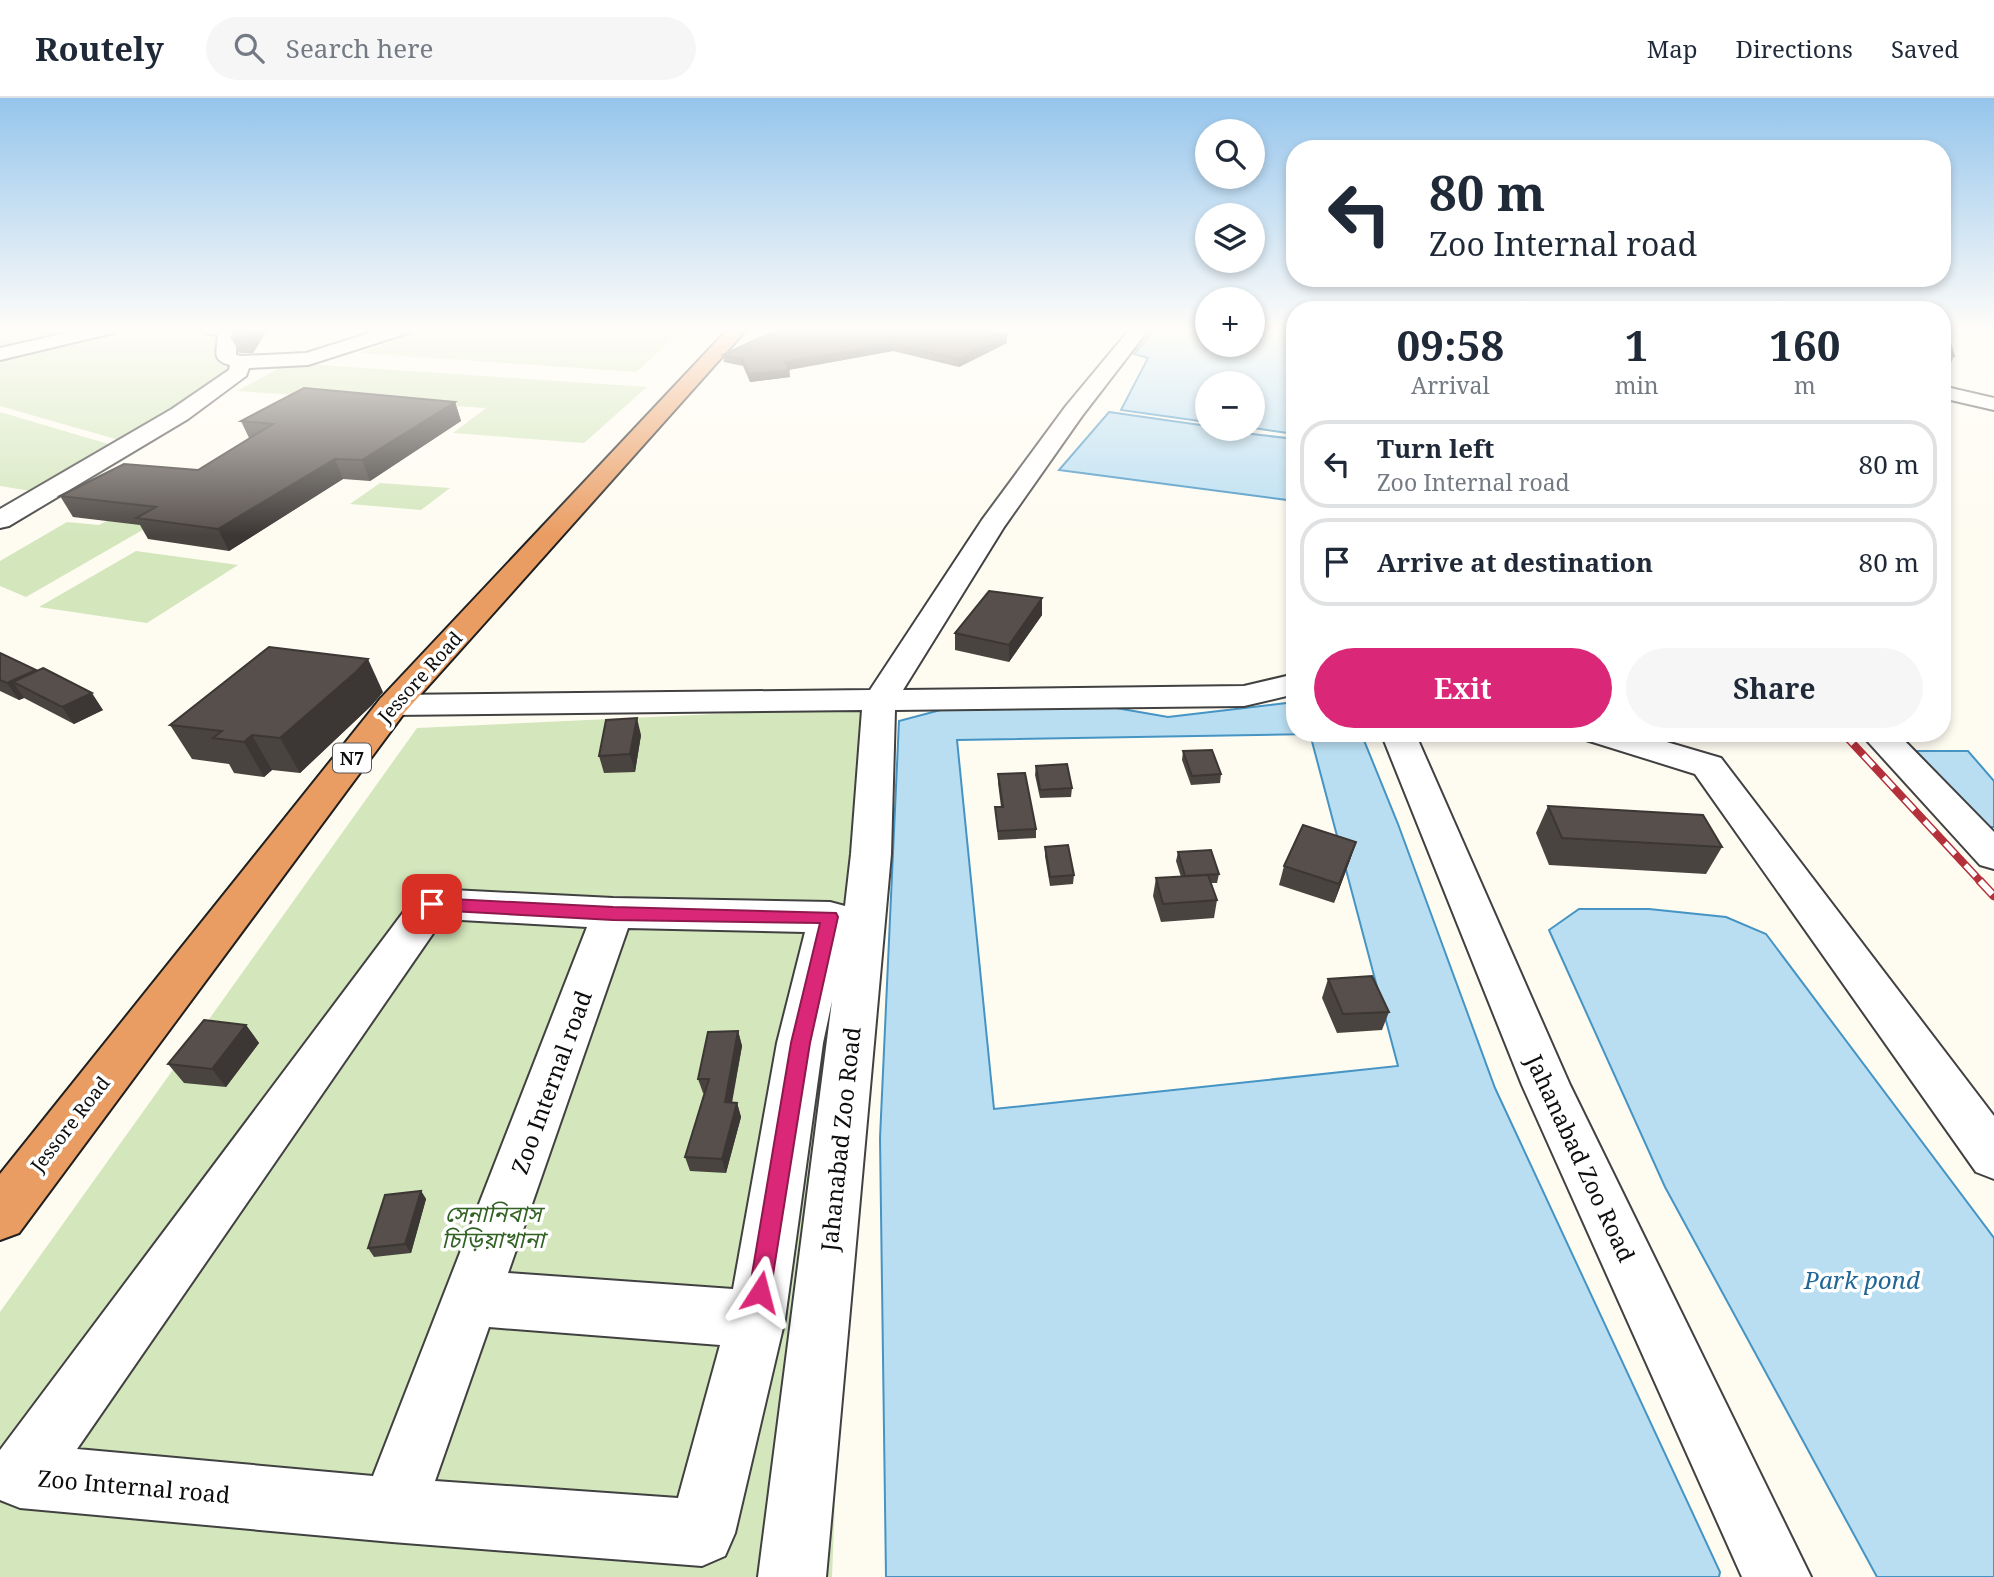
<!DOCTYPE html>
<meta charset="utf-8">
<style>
:root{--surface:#fff;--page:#f6f6f7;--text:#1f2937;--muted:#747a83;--line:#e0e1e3;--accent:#db2777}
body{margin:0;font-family:"Noto Serif","Noto Sans Bengali",serif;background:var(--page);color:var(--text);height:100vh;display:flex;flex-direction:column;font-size:26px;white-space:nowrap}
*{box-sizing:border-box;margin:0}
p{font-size:23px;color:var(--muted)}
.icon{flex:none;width:38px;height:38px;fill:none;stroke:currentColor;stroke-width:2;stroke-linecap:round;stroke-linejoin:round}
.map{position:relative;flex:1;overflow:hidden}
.sheet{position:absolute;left:1286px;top:203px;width:665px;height:441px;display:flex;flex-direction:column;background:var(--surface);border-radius:28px;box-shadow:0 4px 10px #0003}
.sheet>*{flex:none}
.banner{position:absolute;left:1286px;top:42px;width:665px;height:147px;border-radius:28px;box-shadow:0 4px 10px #0003;background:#fff;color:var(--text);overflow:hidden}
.tools{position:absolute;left:1195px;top:21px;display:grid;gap:14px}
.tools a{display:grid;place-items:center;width:70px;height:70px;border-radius:50%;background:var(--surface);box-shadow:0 4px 10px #0003;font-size:35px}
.pin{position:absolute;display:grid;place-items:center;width:60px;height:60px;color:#fff;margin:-30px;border-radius:14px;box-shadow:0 4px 10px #0006}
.me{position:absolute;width:77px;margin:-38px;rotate:9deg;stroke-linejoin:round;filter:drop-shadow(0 0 5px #0008)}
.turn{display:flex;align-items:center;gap:24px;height:147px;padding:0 28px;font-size:32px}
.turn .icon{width:91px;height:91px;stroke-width:2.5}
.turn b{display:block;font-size:49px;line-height:60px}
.eta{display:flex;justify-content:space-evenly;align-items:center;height:119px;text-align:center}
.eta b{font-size:42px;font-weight:700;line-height:49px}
.primary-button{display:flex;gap:14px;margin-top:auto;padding:14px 28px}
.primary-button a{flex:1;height:80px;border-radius:42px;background:var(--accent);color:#fff;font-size:28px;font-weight:700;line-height:80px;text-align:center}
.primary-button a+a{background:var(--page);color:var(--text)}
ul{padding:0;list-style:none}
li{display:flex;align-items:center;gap:21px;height:88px;margin:0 14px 10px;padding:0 14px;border:4px solid var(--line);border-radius:28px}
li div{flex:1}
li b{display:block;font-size:26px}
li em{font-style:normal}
header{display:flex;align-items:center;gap:42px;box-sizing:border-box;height:98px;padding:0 35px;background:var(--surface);border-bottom:2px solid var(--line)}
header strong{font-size:33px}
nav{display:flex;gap:38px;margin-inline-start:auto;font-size:24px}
.search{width:490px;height:63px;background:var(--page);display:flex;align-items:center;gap:18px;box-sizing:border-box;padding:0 24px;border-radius:38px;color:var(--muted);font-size:26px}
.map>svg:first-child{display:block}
.green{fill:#d3e6bc}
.water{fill:#b9def2;stroke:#4594c3;stroke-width:2;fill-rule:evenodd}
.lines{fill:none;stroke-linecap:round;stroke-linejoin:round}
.minor-casing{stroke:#414141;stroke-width:4}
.highway-casing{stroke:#1f1f1f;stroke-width:4}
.minor{fill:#fff;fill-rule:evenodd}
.highway{fill:#ea9d63;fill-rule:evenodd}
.rail-far1-casing{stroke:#b4303a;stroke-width:8}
.rail-casing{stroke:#b4303a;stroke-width:9}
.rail-far1{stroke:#fff;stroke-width:5;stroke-dasharray:15;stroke-linecap:butt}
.rail{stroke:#fff;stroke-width:6;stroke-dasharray:18;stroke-linecap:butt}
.wall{fill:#4a4440}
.shaded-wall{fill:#3c3734}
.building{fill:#564f4b;stroke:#3c3734;stroke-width:2}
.route{fill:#db2777;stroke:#8e194d;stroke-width:2}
.labels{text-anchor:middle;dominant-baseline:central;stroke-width:7;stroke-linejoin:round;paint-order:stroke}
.shield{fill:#fff;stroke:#565656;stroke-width:2}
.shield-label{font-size:18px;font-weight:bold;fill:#0e0e0e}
.street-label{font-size:19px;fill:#0e0e0e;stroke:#fff}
.near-street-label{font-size:23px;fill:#0e0e0e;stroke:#fff}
.near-park-label{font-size:23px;font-style:italic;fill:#326223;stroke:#fff}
.near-water-label{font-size:24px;font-style:italic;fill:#206697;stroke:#fff}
</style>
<header>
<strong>Routely</strong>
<div class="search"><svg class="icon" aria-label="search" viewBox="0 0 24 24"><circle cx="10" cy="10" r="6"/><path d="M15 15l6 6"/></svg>Search here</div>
<nav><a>Map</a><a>Directions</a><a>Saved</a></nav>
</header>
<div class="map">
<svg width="1994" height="1479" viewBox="0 0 1994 1479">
<rect width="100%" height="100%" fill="#fefbf1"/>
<path class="green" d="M0,231h97l-97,24z
M131,231l89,2 1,29 10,6 -56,44 -56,30 -119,-34v-46z
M423,231h262l-49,43 -277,-19z
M289,265l358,24 -63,56 -131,-10 33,-25 -249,-17z
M0,314l115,34 -84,45 -31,-5z
M380,385l70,5 -29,22 -71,-6z
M138,407l41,4 -153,88 -26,-11v-25l67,-39 32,3z
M136,453l102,14 -91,58 -108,-16z
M866,609l-34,870h-832v-265l417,-584z"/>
<path class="water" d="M1155,231h52l1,16h45v-16h42v105l-42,-6v-45h-45l-1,39 -86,-12 27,-52 -14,-4z
M1109,314l98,14 1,3 87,10v62l-236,-31z
M1295,604v31h66l37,91 97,264 225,484 -1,5h-833l-6,-439 19,-417 49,-13 151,-3 69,12zM1310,636l88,332 -404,43 -37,-369z
M1905,653h63l26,30v46h-13z
M1579,811h70l77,8 40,17 228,304v339h-117l-212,-390 -116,-257z"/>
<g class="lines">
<g class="minor-casing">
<path id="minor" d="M83,231h32l-2,4 -113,27v-12z
M203,231h33v26l5,1 65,-3 77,-24h27l-2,4 -100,32 -59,3 -3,8 -58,43 -179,107 -9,2v-19l172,-100 57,-39 1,-5c-19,-5 -13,-13 -12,-30l-13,-2z
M1130,231h19l-67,87 -78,111 -101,163 341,-4 51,-12v20l-51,12 -349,4 -4,144 -65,723h-68l74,-576 -9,42 -38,276 -50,214 -10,23 -23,10 -310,-24 -372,-34 -20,-8v-50l417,-556 15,-5 181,9 217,4 15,4 6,-52 11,-144 -469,5 -12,-3 -5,-7 5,-7 12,-3 477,-5 112,-170 84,-114zM443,821l144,8 -214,549 -296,-27zM628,830l177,4 -28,111 -44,246 -225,-16zM489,1229l231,18 -42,153 -243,-17z
M1942,288l52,12v12l-52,-12z
M1381,635h34l155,352 241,492h-69l-220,-492z
M1581,635h55l85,25 273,358v63l-18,-7 -281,-398 -109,-34z
M1860,635h37l97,99v37l-14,-4z"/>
</g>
<g class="highway-casing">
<path id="highway" d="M728,231h19l-342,383 -386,521 -19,7v-66l381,-476z"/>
</g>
<use href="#minor" class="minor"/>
<use href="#highway" class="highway"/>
<g class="rail-far1-casing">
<path id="rail-far1" d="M1843,635l138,149"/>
</g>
<g class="rail-casing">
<path id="rail" d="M1980,783l14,15"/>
</g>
<use href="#rail-far1" class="rail-far1"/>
<use href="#rail" class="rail"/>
</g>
<path class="wall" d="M1942,231l12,27 -4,9 -8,-1z
M266,234l-13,21h-14l-7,-14z
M1007,237v8l-48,24 -66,-16 -104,19 1,7 -40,5 -7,-16 -19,-4 -1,-7z
M455,304l6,19 -91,60 -27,-2 -114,72 -81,-12 -8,-14 -67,-8 -13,-21 138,-26 51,-32 -8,-17z
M1042,500v17l-33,47 -54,-12v-17z
M0,555l37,18 66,39 -29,14 -50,-26 -5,2 -19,-9z
M383,594l-11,13 -72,68 -28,-3 -8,7 -30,-4 -5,-9 -37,-5 -22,-34z
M641,637l-6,37 -31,1 -5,-17z
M1183,653l38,23 -1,9 -29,2 -9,-25z
M1036,668l36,22 -1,9 -31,1 -5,-23z
M998,676l38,55v9l-38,2 -3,-33h6l-3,-24z
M1548,708l174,41 -16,27 -157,-9 -13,-32z
M1356,744l-6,18 -16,43 -55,-18 5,-19z
M1045,749l29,28 -1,9 -23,2 -5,-30z
M1178,754l41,22 -2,9h-6l6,17 -3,18 -53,4 -8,-26 3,-18 25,-1 -5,-16z
M1328,881l61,33 -7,18 -45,3 -15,-35z
M246,927l13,18 -33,44 -42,-4 -16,-19z
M738,933l4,15 -10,57h5l4,14 -15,56 -36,-2 -5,-14 19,-64h-1l-5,-14z
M421,1093l5,8 -15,54 -37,4 -6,-9z"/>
<path class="shaded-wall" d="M253,231h24l-11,3 -13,21 -6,-14z
M1007,237v8l-48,24v-8z
M892,246l1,7 -106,19h2l1,7 -40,5 -1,-8 36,-12z
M455,304l6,19 -91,60 -8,-21z
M335,361l8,20 -114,72 -11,-22z
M1042,500v17l-33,47v-17z
M368,561l15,33 -11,13 -72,68 -20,-35z
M36,572l12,17 -35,-5 11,16 -5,2 -12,-17z
M92,595l11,17 -29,14 -12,-17z
M637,620l4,17 -6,37 -5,-18z
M252,637l20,35 -8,7 -20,-35z
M1356,744l-6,18 -16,43 5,-19z
M246,927l13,18 -33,44 -14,-18z
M738,933l4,15 -13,70 -4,-14z
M737,1005l4,14 -15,56 -4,-14z
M421,1093l5,8 -15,54 -6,-9z"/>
<path class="building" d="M233,231h20l-6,10h-15z
M779,231h198l30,6 -48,24 -67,-15 -107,18 4,8 -40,4 -7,-15 -19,-4z
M1942,231h4l8,27 -12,-1z
M304,290l151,14 -93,58 -27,-1 -117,70 -82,-11 20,-11 -96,-11 64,-32 74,6 75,-46 -32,-3z
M989,493l53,7 -33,47 -54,-12z
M269,549l99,12 -12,13 -76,66 -28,-3 -8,7 -31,-4 9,-7 -52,-6z
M0,555l36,17 -29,13 -7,-3z
M43,570l49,25 -30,14 -49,-25z
M637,620l-7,36 -31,2 7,-36z
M1212,652l9,24 -29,2 -9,-25z
M1067,666l5,24 -32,2 -4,-24z
M1025,675l11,56 -38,2 -3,-24h8l-5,-33z
M1548,708l155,9 19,32 -160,-9z
M1303,727l53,17 -17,42 -55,-18z
M1068,747l6,30 -24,2 -5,-30z
M1211,752l8,24 -34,2 -7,-24z
M1208,777l9,25 -54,4 -7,-26z
M1372,878l17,36 -46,2 -15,-35z
M204,922l42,5 -34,44 -44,-5z
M738,933l-13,71 12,1 -15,56 -37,-2 24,-78h-11l10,-47z
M421,1093l-16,53 -37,4 17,-53z"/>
<linearGradient id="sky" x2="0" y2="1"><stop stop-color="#95c5ec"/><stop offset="0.53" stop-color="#fffdf9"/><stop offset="1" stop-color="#fffdf9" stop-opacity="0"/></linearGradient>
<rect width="1994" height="438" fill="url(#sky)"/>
<path class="route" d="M432,800l181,9 223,6 2,4 -28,126 -41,257 -9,3 -8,-3 -3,-8 42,-249 29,-120 -207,-3 -181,-10 -8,-6z"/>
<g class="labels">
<rect class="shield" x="333" y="645.5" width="38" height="29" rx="5"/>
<g class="shield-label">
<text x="352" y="660">N7</text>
</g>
<g class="street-label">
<text transform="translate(420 579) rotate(-48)">Jessore Road</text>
<text transform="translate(70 1026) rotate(-52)">Jessore Road</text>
</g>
<g class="near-street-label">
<text transform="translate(551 984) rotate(-70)">Zoo Internal road</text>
<text transform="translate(840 1041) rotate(-84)">Jahanabad Zoo Road</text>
<text transform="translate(1581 1060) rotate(65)">Jahanabad Zoo Road</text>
<text transform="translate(134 1388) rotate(5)">Zoo Internal road</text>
</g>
<g class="near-park-label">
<text x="493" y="1115">সেনানিবাস<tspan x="493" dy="26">চিড়িয়াখানা</tspan></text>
</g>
<g class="near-water-label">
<text x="1862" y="1181">Park pond</text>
</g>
</g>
</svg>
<div class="tools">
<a><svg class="icon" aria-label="search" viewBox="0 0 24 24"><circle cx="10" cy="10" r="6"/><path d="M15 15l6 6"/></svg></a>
<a><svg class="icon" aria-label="layers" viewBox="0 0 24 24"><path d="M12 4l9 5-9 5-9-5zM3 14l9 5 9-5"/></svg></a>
<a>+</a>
<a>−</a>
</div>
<div class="pin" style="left:432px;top:806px;background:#d93025"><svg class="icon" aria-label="arrive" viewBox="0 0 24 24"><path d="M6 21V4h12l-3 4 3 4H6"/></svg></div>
<svg class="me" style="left:760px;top:1194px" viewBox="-20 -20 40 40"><path d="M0-17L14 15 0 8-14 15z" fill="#db2777" stroke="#fff" stroke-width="4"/></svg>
<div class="banner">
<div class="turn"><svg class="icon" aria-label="left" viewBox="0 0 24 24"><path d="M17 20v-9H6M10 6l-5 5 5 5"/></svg><div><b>80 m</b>Zoo Internal road</div></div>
</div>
<section class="sheet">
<div class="eta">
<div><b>09:58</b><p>Arrival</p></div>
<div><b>1</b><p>min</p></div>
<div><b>160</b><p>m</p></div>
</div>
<ul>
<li><svg class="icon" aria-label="left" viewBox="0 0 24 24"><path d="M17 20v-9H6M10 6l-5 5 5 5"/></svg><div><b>Turn left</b><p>Zoo Internal road</p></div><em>80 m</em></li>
<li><svg class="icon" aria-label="arrive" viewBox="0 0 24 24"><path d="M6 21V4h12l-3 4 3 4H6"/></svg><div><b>Arrive at destination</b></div><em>80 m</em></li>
</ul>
<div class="primary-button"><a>Exit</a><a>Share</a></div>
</section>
</div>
